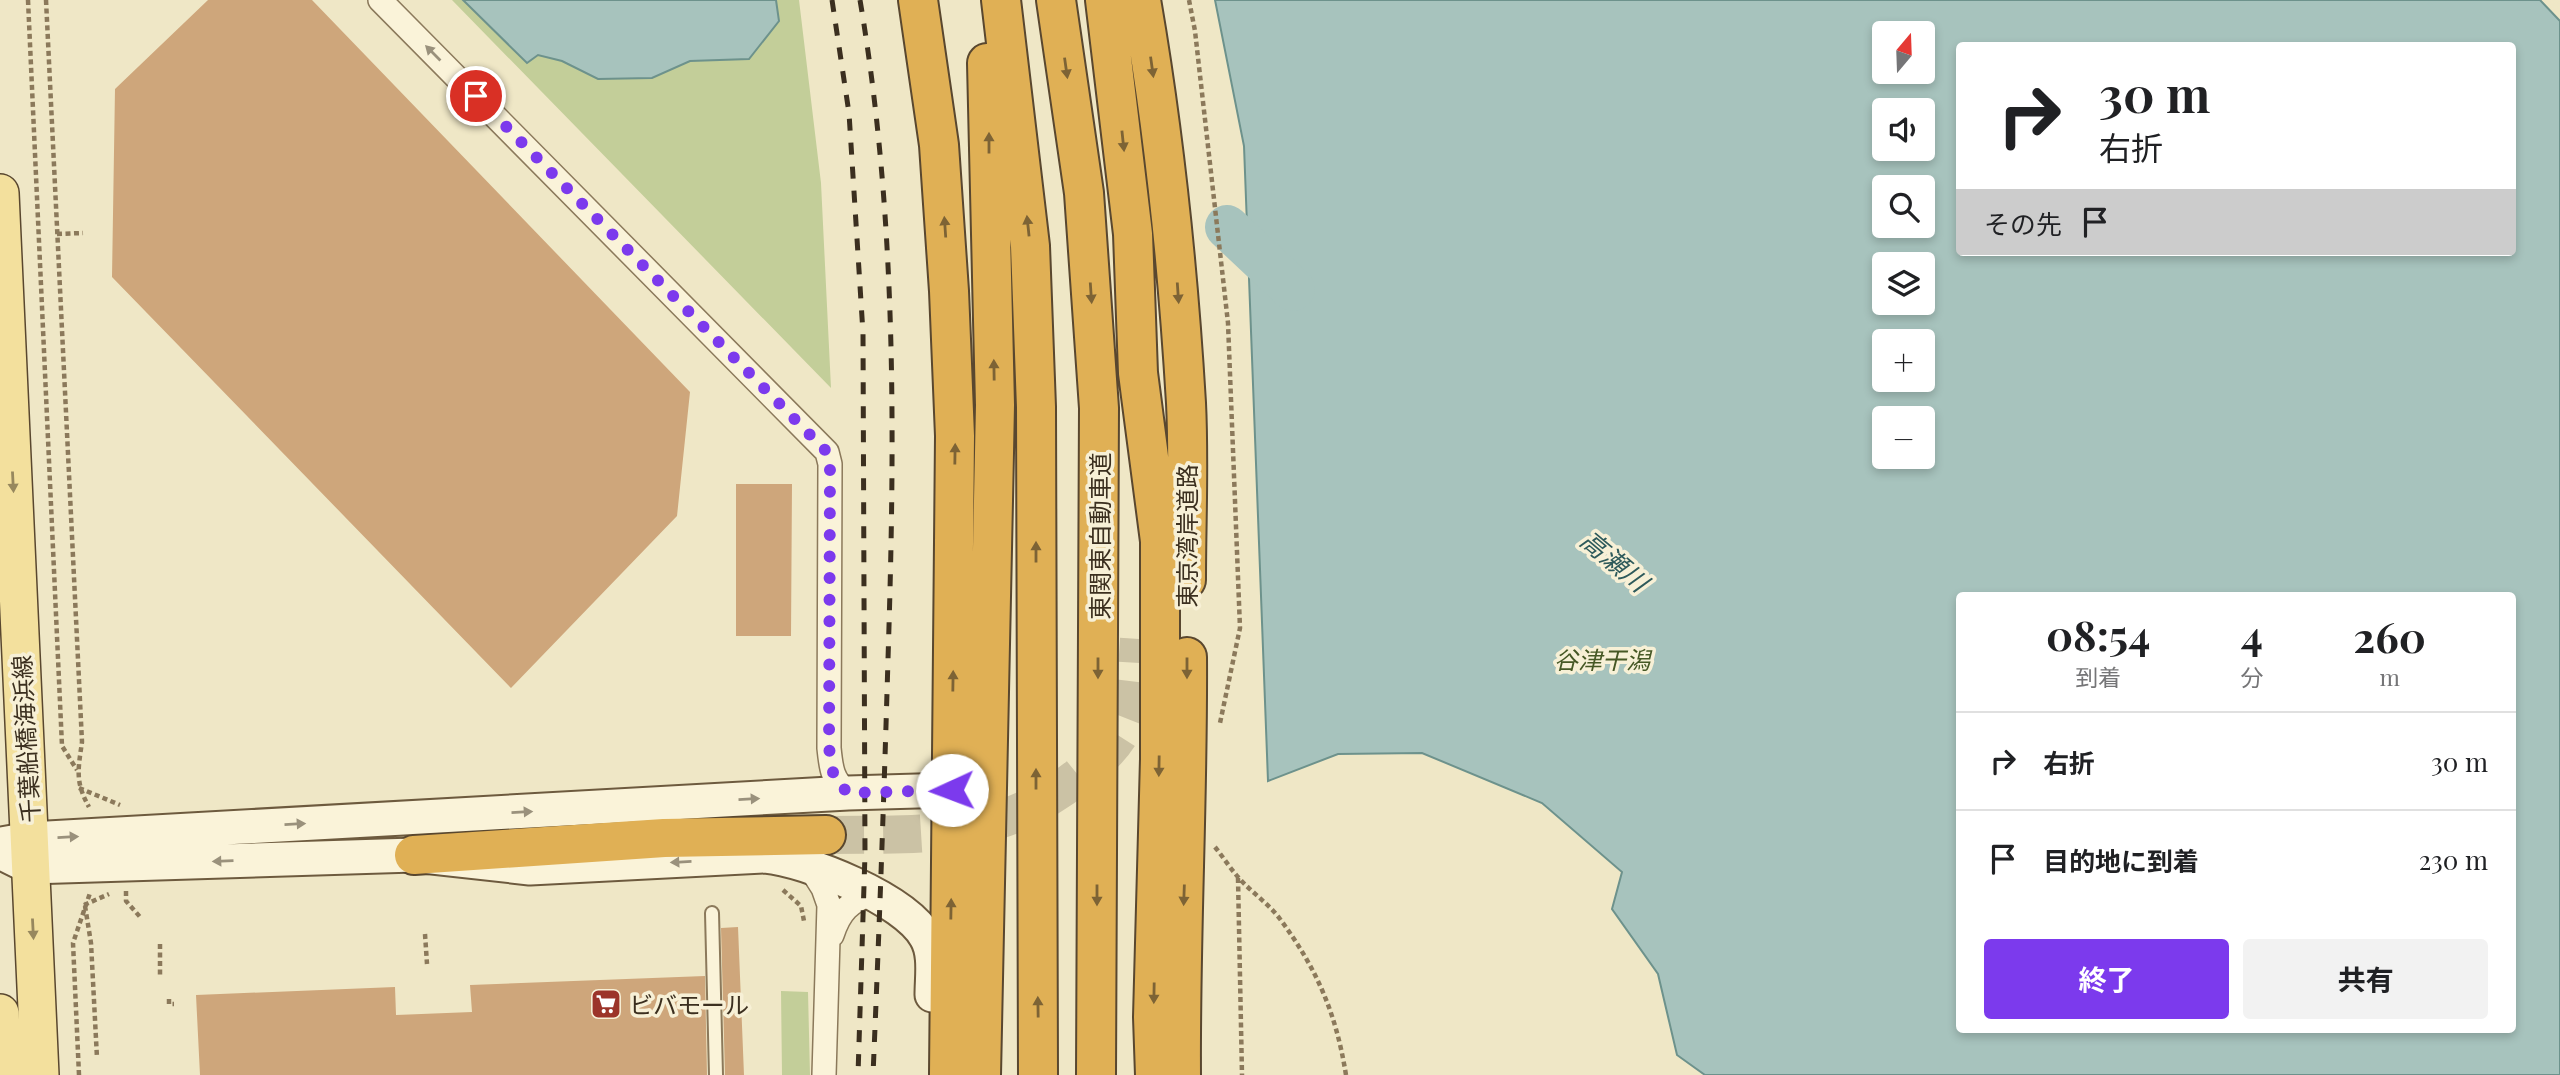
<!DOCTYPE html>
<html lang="ja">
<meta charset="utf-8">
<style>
:root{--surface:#fff;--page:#f2f2f2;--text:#202124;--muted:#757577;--line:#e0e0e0;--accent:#7c3aed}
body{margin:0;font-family:"Playfair Display","Noto Sans JP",serif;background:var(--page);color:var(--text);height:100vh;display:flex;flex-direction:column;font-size:26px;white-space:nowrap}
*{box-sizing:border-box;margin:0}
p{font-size:23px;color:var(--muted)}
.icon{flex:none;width:38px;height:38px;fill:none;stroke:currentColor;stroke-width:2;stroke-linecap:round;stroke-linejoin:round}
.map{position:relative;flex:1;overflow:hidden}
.details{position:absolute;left:1956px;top:592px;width:560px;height:441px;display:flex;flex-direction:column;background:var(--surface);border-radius:7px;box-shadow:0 4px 10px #0003}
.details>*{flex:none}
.hud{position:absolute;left:1956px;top:42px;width:560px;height:214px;border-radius:7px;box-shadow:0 4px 10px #0003;background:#fff;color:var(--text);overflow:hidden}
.needle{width:46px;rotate:19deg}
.fabs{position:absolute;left:1872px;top:21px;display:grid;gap:14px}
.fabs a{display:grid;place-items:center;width:63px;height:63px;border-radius:7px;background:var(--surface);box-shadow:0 4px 10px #0003;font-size:35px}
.pin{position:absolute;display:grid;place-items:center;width:60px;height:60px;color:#fff;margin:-30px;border:4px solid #fff;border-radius:50%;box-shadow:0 2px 7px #0007}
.me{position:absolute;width:77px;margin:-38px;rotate:268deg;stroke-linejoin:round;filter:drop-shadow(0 0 5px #0008)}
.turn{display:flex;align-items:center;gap:24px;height:147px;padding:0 28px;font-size:32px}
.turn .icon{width:91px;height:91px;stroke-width:2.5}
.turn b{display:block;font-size:49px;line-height:60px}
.then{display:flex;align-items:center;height:66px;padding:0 28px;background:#0003;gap:14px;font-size:26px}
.eta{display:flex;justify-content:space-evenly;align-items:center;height:119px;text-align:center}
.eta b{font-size:42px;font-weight:700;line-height:49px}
.button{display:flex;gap:14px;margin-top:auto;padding:14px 28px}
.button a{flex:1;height:80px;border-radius:7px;background:var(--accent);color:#fff;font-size:28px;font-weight:700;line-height:80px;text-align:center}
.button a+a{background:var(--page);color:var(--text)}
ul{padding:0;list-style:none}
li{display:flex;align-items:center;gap:21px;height:98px;padding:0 28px;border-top:2px solid var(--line)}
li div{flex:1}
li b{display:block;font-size:26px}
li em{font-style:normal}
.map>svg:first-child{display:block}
.green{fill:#c3ce99}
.water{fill:#a7c3bd;stroke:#6d928c;stroke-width:2;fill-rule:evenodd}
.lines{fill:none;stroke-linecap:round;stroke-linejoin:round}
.river{stroke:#a7c3bd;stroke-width:44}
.building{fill:#cea67b}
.highway-tunnel{stroke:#cbc2a5;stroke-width:38;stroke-dasharray:38 19;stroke-linecap:butt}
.lane-casing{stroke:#8b795b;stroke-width:16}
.street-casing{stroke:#8b795b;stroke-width:26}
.secondary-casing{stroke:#6d5a3e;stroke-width:37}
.primary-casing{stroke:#59472f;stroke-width:40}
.highway-casing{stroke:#59472f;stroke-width:42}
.path{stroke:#8b795b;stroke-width:4.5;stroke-dasharray:5 3.5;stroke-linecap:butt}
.lane{stroke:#faf3d9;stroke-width:12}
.street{stroke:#faf3d9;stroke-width:23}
.secondary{stroke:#faf3d9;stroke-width:33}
.primary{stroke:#f3e09d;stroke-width:37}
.highway{stroke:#e0b055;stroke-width:38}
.rail{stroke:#3b2f1f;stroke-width:5;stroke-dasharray:12 12;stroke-linecap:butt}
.oneway{fill:#9a917c}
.oneway2{fill:#7d6335}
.oneway3{fill:#97885e}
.route{stroke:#7c3aed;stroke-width:12;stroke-dasharray:0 21.6}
.labels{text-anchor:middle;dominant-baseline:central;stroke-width:7;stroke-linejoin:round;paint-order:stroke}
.street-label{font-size:24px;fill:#3b2f1f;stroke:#f7f0d6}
.park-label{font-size:24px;font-style:italic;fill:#465825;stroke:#f7f0d6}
.poi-label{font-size:24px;fill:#3b2f1f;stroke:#f7f0d6;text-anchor:start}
.water-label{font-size:26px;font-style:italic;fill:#2e5a5b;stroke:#f7f0d6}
</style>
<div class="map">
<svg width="2560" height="1075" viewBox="0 0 2560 1075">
<rect width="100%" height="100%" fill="#efe7c6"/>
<path class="green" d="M452,0h347l22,183 10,205z
M781,991l27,1 2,83h-28z"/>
<path class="water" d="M463,0h313l3,21 -30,38 -59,2 -38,17 -54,1 -36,-18 -24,-6 -11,8z
M1215,0h1325l20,21v1054h-855l-28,-20 -19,-81 -46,-65 10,-37 -80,-69 -120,-50 -84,1 -70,27 -24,-635zM1885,33h38v39h-38zM1960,46h553v206h-553zM1885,110h38v39h-38zM1885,187h38v39h-38zM1885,264h38v39h-38zM1885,341h38v39h-38zM1885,418h38v39h-38zM1960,595h553v434h-553z"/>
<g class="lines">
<path class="river" d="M1227,227l66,62"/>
</g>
<path class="building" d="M208,0h104l378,392 -13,124 -166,172 -399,-411 3,-188z
M736,484h56l-1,152h-55z
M738,927l6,148h-19l-4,-147z
M705,976l2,99h-507l-4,-80 199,-8 1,28 76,-3 -2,-27z"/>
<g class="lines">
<path class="highway-tunnel" d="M826,835c97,-1 173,6 254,-60 18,-14 36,-30 45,-51 12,-26 12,-57 14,-85"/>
<g class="lane-casing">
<path id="lane" d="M712,913l4,162"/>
</g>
<g class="street-casing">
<path id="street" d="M380,0l447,452 3,12 -1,284c2,20 3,32 19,45
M809,866l14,22 6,17 -5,170
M832,935c8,-25 17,-32 41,-43"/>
</g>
<g class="secondary-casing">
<path id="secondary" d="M2,844l28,-5 818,-46 104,-3
M0,852l30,15 384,-12 116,13 235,-12c42,4 140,43 161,81 10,17 6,39 6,58"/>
</g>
<g class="primary-casing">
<path id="primary" d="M0,193l40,882
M0,1013l4,62"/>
</g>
<g class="highway-casing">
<path id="highway" d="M918,0l21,145 10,146 6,145 -6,639
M1001,0l29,246 6,161 2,668
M1056,0l28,193 15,215 -3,667
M1105,0l28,234 5,139 22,168v218l-7,258 2,58
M1141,0c23,133 37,268 45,403 3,59 0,118 0,177
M414,855l250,-17 162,-3
M981,1075l14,-670 -8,-342
M1181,1075c-1,-139 7,-278 6,-418"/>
</g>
<path class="path" d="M28,0l34,746 15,24
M46,0l36,742c-4,28 -7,40 7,65
M1189,0l6,31 33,292 12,305 -20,95
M57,234l26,-1
M79,788l41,17
M1215,847c8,10 15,21 23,30 13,15 30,26 42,42 37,50 56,94 66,156
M1238,878l4,197
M783,890l18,16 3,15
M126,891v10l15,17
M84,905l25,-11
M85,906l6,37 6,115
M425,934l2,30
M160,944v34
M169,999v5h5
M79,1075l-6,-132 17,-50"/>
<use href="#lane" class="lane"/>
<use href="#street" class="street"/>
<use href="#secondary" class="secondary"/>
<use href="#primary" class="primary"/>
<use href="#highway" class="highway"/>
<path class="rail" d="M832,0l17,113 14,220 2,521 -7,221
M860,0c37,218 35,439 28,659 -4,138 -9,277 -15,416"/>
</g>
<defs><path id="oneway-solid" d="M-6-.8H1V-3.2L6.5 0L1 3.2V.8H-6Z" transform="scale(1.75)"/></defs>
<g class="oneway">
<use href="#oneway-solid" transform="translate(433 53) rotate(-135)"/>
<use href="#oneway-solid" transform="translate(749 799) rotate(-3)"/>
<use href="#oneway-solid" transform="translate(522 812) rotate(-3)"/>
<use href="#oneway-solid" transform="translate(295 824) rotate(-3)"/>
<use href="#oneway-solid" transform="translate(68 837) rotate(-3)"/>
<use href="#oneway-solid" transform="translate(223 861) rotate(178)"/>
<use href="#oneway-solid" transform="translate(681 862) rotate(177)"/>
</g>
<g class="oneway2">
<use href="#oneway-solid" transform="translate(1152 67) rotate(82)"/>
<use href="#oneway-solid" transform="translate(1066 68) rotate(82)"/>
<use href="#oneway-solid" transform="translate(1123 141) rotate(84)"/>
<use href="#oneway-solid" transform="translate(989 143) rotate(-90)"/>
<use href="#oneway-solid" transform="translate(1028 226) rotate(-96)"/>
<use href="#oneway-solid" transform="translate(945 227) rotate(-94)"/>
<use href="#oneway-solid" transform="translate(1091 293) rotate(86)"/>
<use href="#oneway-solid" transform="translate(1178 293) rotate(86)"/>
<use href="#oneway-solid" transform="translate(994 370) rotate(-91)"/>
<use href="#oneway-solid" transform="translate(955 454) rotate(-89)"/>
<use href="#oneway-solid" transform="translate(1036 552) rotate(-90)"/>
<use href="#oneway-solid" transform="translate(1098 668) rotate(90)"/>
<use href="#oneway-solid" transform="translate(1187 668) rotate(90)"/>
<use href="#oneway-solid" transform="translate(953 681) rotate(-89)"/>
<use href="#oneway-solid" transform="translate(1159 766) rotate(91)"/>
<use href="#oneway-solid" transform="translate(1036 779) rotate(-90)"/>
<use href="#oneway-solid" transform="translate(1097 895) rotate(90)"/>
<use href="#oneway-solid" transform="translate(1184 895) rotate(92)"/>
<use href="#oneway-solid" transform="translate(951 909) rotate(-89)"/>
<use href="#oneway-solid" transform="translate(1154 993) rotate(91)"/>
<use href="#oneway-solid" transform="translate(1038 1007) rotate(-91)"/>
</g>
<g class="oneway3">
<use href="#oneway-solid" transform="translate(13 482) rotate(87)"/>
<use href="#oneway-solid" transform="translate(33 929) rotate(87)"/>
</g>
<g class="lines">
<path class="route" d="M476,96l351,356 3,12 -1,284 5,30 14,15 104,-3"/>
</g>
<defs>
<g id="supermarket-square" transform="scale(1.575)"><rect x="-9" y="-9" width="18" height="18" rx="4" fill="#9c3429" stroke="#f7f0d6"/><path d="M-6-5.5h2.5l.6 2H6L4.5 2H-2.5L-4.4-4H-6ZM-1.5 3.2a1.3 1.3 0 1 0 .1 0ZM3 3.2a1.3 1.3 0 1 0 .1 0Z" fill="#fff"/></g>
</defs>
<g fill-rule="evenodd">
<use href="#supermarket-square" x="606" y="1004"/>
</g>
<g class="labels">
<g class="street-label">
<text transform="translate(1099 536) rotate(-90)">東関東自動車道</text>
<text transform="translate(1186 536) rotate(-90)">東京湾岸道路</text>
<text transform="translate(25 739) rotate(-93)">千葉船橋海浜線</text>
</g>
<g class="park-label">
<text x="1602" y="659">谷津干潟</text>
</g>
<g class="poi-label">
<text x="629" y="1004">ビバモール</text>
</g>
<g class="water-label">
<text transform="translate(1615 560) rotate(40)">高瀬川</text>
</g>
</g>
</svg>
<div class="fabs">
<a><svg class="needle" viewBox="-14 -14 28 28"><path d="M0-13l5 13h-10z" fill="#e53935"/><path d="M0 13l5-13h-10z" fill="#757577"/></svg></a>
<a><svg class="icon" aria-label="sound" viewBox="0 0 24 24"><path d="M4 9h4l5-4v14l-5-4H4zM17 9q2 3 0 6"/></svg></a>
<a><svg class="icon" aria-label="search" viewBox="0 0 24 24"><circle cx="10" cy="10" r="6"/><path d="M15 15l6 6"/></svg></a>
<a><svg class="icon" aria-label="layers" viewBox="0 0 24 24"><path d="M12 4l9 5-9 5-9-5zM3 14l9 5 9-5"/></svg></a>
<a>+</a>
<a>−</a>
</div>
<div class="pin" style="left:476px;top:96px;background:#d93025"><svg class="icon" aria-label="arrive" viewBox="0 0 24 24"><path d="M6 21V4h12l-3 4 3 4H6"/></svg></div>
<svg class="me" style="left:952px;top:790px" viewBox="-20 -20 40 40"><circle r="19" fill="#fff"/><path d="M0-13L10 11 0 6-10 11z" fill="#7c3aed"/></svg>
<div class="hud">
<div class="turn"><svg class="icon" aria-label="right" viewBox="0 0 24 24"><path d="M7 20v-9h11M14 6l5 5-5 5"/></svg><div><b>30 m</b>右折</div></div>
<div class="then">その先<svg class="icon" aria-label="arrive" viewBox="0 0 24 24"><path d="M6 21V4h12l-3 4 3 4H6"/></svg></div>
</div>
<section class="details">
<div class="eta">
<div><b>08:54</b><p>到着</p></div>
<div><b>4</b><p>分</p></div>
<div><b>260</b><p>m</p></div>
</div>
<ul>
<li><svg class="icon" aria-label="right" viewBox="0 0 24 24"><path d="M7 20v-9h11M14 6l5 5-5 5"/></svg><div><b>右折</b></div><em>30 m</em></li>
<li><svg class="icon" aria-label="arrive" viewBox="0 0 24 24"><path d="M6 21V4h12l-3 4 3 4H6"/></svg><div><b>目的地に到着</b></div><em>230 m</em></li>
</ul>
<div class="button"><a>終了</a><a>共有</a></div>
</section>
</div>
